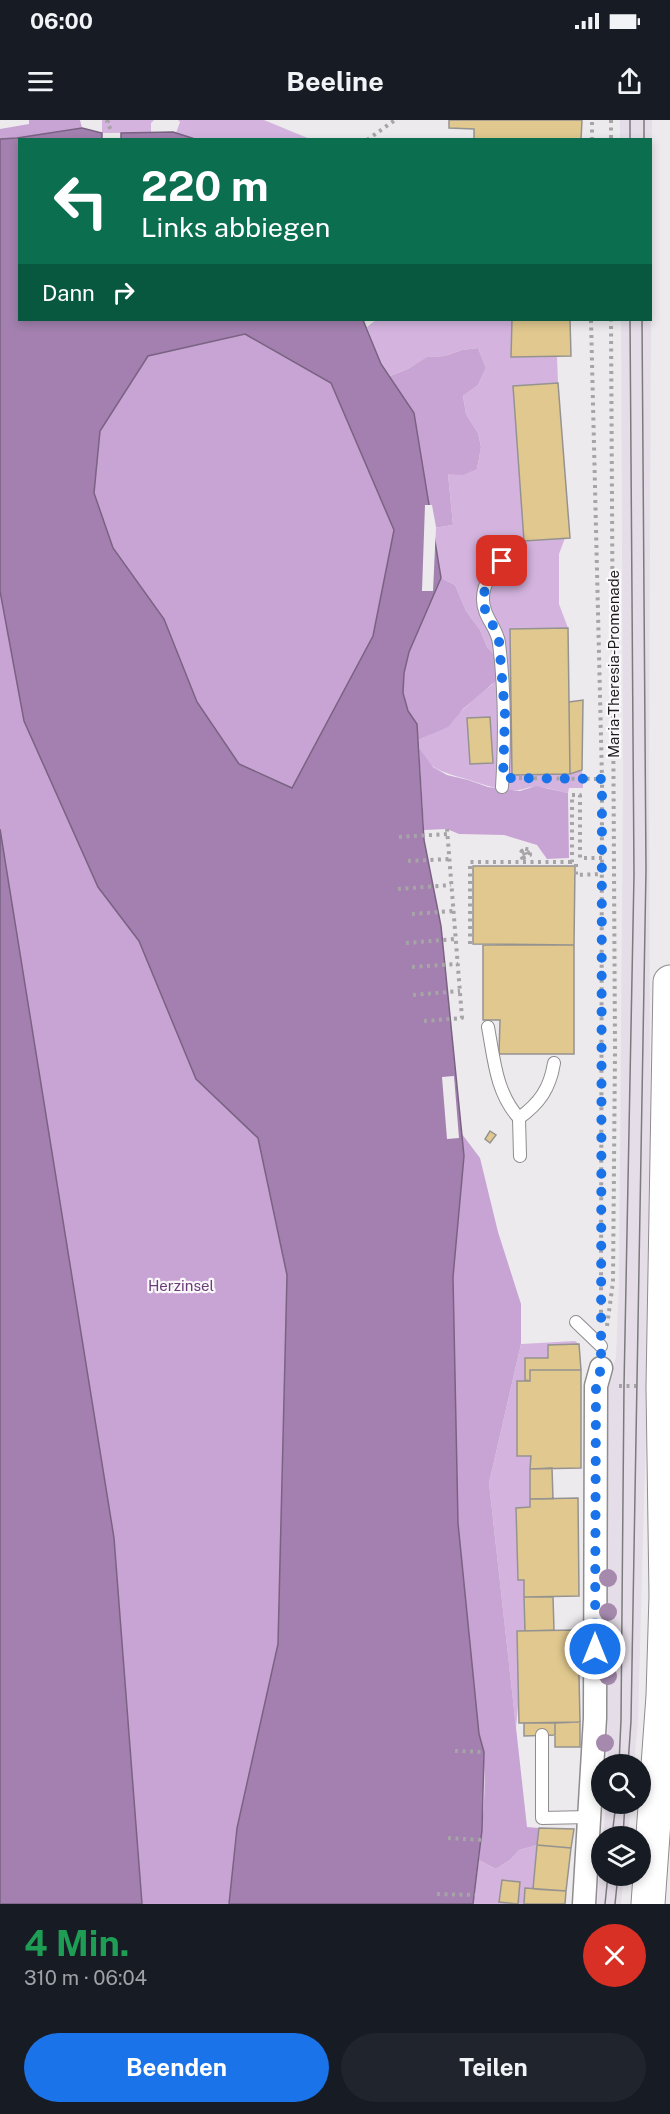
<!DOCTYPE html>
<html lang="de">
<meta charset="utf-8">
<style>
:root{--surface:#171b24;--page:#20242c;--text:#f1f3f6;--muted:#9ea1a6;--accent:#1a73e8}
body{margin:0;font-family:"Public Sans",sans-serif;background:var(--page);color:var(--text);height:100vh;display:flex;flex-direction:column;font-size:22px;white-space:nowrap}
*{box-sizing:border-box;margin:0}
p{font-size:20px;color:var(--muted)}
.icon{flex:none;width:33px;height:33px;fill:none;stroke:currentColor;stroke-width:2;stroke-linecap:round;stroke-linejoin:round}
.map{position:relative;height:1784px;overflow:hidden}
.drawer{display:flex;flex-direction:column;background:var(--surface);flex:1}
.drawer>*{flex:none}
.top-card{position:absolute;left:18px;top:18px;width:634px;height:183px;border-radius:0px;box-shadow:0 3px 9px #0003;background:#0b6e4f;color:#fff;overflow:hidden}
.fabs{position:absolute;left:591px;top:1634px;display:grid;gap:12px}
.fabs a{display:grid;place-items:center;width:60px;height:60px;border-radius:50%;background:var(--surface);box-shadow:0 3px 9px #0003;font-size:30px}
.pin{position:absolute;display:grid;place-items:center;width:51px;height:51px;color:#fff;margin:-26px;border-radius:12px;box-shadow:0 3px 9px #0006}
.me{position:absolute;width:66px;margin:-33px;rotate:0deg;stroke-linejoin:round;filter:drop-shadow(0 0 4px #0008)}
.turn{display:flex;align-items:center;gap:21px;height:126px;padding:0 24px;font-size:27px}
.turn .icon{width:78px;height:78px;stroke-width:2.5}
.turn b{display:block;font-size:42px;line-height:51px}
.then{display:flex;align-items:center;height:57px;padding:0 24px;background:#0003;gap:12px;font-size:22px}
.round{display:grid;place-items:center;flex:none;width:63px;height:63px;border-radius:32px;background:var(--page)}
.head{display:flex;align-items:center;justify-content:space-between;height:102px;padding:0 24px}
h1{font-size:36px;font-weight:700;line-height:45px;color:#1e9e55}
.button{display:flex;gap:12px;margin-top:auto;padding:12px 24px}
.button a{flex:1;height:69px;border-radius:36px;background:var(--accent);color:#fff;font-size:24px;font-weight:700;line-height:69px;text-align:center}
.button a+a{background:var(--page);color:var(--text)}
.status{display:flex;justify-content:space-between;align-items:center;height:42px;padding:0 30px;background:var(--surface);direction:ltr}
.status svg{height:16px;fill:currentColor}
header{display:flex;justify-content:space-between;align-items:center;height:78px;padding:0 24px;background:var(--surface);font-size:27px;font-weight:700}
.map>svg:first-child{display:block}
.built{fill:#e5dee8}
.green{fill:#d4b4df}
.forest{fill:#c8a4d4}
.water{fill:#a380af;stroke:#7a6283;stroke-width:1.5;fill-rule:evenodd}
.pier{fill:#edeaee}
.building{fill:#e1c88f;stroke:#959390;stroke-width:1.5}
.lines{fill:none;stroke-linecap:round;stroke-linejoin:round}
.lane-casing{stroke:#8f8c8f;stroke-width:14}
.street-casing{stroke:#8f8c8f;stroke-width:25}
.secondary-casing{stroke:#8f8c8f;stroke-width:35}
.path{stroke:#a6a4a7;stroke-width:4;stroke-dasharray:3 4.5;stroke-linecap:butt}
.lane{stroke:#fff;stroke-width:12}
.street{stroke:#fff;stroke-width:22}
.secondary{stroke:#fff;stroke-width:33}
.tram{stroke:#7c7a7d;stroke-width:1.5}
.tree{fill:#a58aae}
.route{stroke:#1a73e8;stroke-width:10;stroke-dasharray:0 18}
.labels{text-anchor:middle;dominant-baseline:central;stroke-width:4.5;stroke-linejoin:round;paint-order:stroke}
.street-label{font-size:15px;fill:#1c1b1c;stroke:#faf8fb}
.park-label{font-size:15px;fill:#6a3c79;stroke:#faf8fb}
</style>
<div class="status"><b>06:00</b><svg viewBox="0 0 49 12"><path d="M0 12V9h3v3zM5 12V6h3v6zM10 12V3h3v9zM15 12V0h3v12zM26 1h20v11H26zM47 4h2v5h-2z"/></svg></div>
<header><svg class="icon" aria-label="menu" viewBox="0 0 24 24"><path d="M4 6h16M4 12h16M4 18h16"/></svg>Beeline<svg class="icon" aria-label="share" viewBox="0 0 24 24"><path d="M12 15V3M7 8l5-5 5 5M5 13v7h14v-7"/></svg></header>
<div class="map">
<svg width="670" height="1784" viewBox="0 0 670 1784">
<rect width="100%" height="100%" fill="#edeaee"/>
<path class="built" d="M620,0h32l-1,211 -2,452 2,533 -4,80 -9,326 -4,42h-26l-4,-237 2,-133 10,-37 3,-77 4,-496 -2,-464h30v-180l-31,-1z
M606,1683h25l-3,33h-25z
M601,1735l1,20h22l-3,29h-24z"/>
<path class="green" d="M102,0h52l-3,3v10h-49z
M178,0h86l46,19 -115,1 -19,-7 4,-11z
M376,200h136l-1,37 46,-1 1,27 -45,4 11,154 41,-3 -6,16v50l9,24 -58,1 2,145h58l12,-4 1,18h-14l-1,5c-10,-2 -22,-6 -32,-6 -6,-1 -12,3 -18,3 -18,1 -33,-5 -49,-10 -22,-7 -49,-11 -51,-40 32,-12 48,-37 75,-56l3,-23 -4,-9 -5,-5 -7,-17 -14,-19 -11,-26 -14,-7 -8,-50 20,-3 -5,-51 29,-5 4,-22 -3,-14 -12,-19 -3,-18 15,-11 8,-17 -8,-20 -16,2 -17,6 -17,1 -20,12 -18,7 -9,-12 -14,-37z
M575,1221l4,3 -31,1v13h-22l4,23 -13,1v74h14l-1,51 -14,1 2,72h6l1,51 -9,97 -27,-245 32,-139z
M537,1725l-4,44 -8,-1 -1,16h-51l6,-44 17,9 15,-10 8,-9z"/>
<path class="forest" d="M29,0h51l2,8 -65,10 -17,1v-10l29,-5z
M245,214l86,49 63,147 -21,106 -81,152 -53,-24 -42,-62 -33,-83 -51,-70 -19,-56 6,-62 48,-75z
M478,228l8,20 -8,17 -15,11 3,18 12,19 3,14 -4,22 -14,6 -15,-1 5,51 -20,3 -43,-152 18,-7 19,-12 18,-1 17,-6z
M441,458l14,7 11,26 14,19 7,17 5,5 4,9 2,18 -35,30 -15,18 -30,13 -1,-16 -9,-13 -5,-18 1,-20 5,-21z
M0,471l24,130 74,166 41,54 57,138 62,59 29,137 -9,369 -41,184 -8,76h-87l-28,-366 -114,-709z
M419,628l14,19 14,8 21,5 20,7 32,4 16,-5 32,7 1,65 -22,1 -10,-14 -33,-10 -45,-1 -12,-5 -23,1z
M462,1014l18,24 18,74 23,72v40l-32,139 38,344 12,1 -2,17 -18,5 -8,9 -15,10 -17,-9c3,-39 11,-88 0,-126l-21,-211 -5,-246 11,-121z"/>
<path class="water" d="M82,8l20,5v6l-82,1v180h343l18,44 33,49 27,165 -32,74 -5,21 -1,20 5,18 9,13 7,116 17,86 23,230 -11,121 5,246 21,211 5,18 -2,78 -9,74h-244l8,-76 41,-184 9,-369 -29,-137 -62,-59 -57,-138 -41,-54 -74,-166 -24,-130v-452l17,-1zM245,214l86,49 63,147 -21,106 -81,152 -53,-24 -42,-62 -33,-83 -51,-71 -19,-55 6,-62 48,-75z
M173,12l22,7h-74v-6z
M0,709l114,709 28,366h-142z"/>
<path class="pier" d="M425,385h7l4,22 -3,64h-11z
M454,956l5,62 -12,1 -5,-62z"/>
<path class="building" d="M449,0h133l-1,20h-107v-11l-25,-1z
M512,200h58l1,36 -60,1z
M558,263l12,155 -46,3 -11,-155z
M568,508l2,146 -58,1 -2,-146z
M583,580l-1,70 -12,4 -1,-72z
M490,597l3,46 -23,1 -3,-46z
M473,746h102l-1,79 -101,-1z
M483,825h91v109h-75l1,-34h-17z
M490,1011l6,4 -6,8 -5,-4z
M579,1224l2,26h-51v11l-5,-1v-22h23v-13z
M530,1250h51v98l-51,1 1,-13h-14v-75h13z
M552,1348l1,31h-23v-30z
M578,1378l1,98 -55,1v-17h-6l-2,-72 14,-1v-8z
M524,1477h29l1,33 -29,1z
M578,1510l2,92 -61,1 -2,-92z
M580,1602v25h-25v-24z
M524,1603h31v12l-31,1z
M539,1708l35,1 -3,19 -34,-3z
M537,1725l34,3 -5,43 -33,-2z
M502,1760l18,2 -2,22 -19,-2z
M525,1768l41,3 -1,13h-41z"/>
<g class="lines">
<g class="lane-casing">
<path id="lane" d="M502,667c3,-48 3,-96 -3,-144 -2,-16 -16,-26 -16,-43 -1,-20 16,-36 28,-51
M488,907c6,32 8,66 31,91l1,38
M519,998c21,-15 31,-30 35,-55
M576,1202l25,24
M542,1615v83l47,-1"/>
</g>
<g class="street-casing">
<path id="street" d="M584,1784l11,-186 1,-332 5,-18"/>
</g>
<g class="secondary-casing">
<path id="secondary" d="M648,1784l15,-208 3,-100 -3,-209 7,-405"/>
</g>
<path class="path" d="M109,0l-2,2 5,10
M611,0v20
M367,20l28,-20
M592,20v-20
M591,200l11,459 -1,540
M519,658l83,1
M399,717l48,-3
M602,738h-22v-63h-8v67l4,1v12l26,-1
M523,739l-3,-4 3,-7 7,2v5l-6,3 -2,-7 3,-1 3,2v3l-3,1 -1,-3 2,-2
M408,741l41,-2
M398,769l53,-4
M412,794l41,-3
M406,823l49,-4
M470,824v-82h102
M412,847l46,-3
M413,875l47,-4
M424,901l38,-3 -15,-189
M607,1206l6,-44 2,-232 -4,-730
M619,1266h17
M455,1631l29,1
M448,1718l33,2
M437,1774l38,1"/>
<use href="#lane" class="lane"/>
<use href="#street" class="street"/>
<use href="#secondary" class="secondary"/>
<path class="tram" d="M630,20v-20
M644,20v-20
M619,1644l2,-44 3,-334 10,-511 -4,-555
M628,1644l3,-43 15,-851 -4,-550
M612,1716l4,-33
M623,1716l2,-33
M605,1784l3,-29
M615,1784l3,-29"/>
</g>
<g class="tree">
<circle cx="608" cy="1458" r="9"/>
<circle cx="608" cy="1492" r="9"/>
<circle cx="608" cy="1556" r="9"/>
<circle cx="605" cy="1623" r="9"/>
</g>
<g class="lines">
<path class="route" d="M502,441l-16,22 -3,17 3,14 9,15 4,12 6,74 -2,63 99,1 -1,589 -5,18 -1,263"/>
</g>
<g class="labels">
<g class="street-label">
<text transform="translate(613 544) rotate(-90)">Maria-Theresia-Promenade</text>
</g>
<g class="park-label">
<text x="181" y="1165">Herzinsel</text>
</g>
</g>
</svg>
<div class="fabs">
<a><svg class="icon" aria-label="search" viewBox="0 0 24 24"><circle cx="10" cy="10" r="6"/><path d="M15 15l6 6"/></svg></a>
<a><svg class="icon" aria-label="layers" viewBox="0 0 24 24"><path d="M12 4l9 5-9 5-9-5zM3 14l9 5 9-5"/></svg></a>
</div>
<div class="pin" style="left:502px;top:441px;background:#d93025"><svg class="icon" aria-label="arrive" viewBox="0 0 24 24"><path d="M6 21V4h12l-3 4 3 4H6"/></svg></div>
<svg class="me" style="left:595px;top:1529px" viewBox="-20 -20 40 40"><circle r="17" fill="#1a73e8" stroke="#fff" stroke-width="3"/><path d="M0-11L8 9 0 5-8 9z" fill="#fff"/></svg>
<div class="top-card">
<div class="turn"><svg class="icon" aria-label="left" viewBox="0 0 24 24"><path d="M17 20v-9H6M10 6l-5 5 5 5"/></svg><div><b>220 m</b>Links abbiegen</div></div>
<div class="then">Dann<svg class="icon" aria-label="right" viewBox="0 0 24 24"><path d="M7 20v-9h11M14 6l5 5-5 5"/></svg></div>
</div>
</div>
<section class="drawer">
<div class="head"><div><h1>4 Min.</h1><p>310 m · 06:04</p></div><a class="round" style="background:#d93025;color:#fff"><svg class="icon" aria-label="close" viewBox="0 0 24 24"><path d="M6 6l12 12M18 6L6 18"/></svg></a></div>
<div class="button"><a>Beenden</a><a>Teilen</a></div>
</section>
